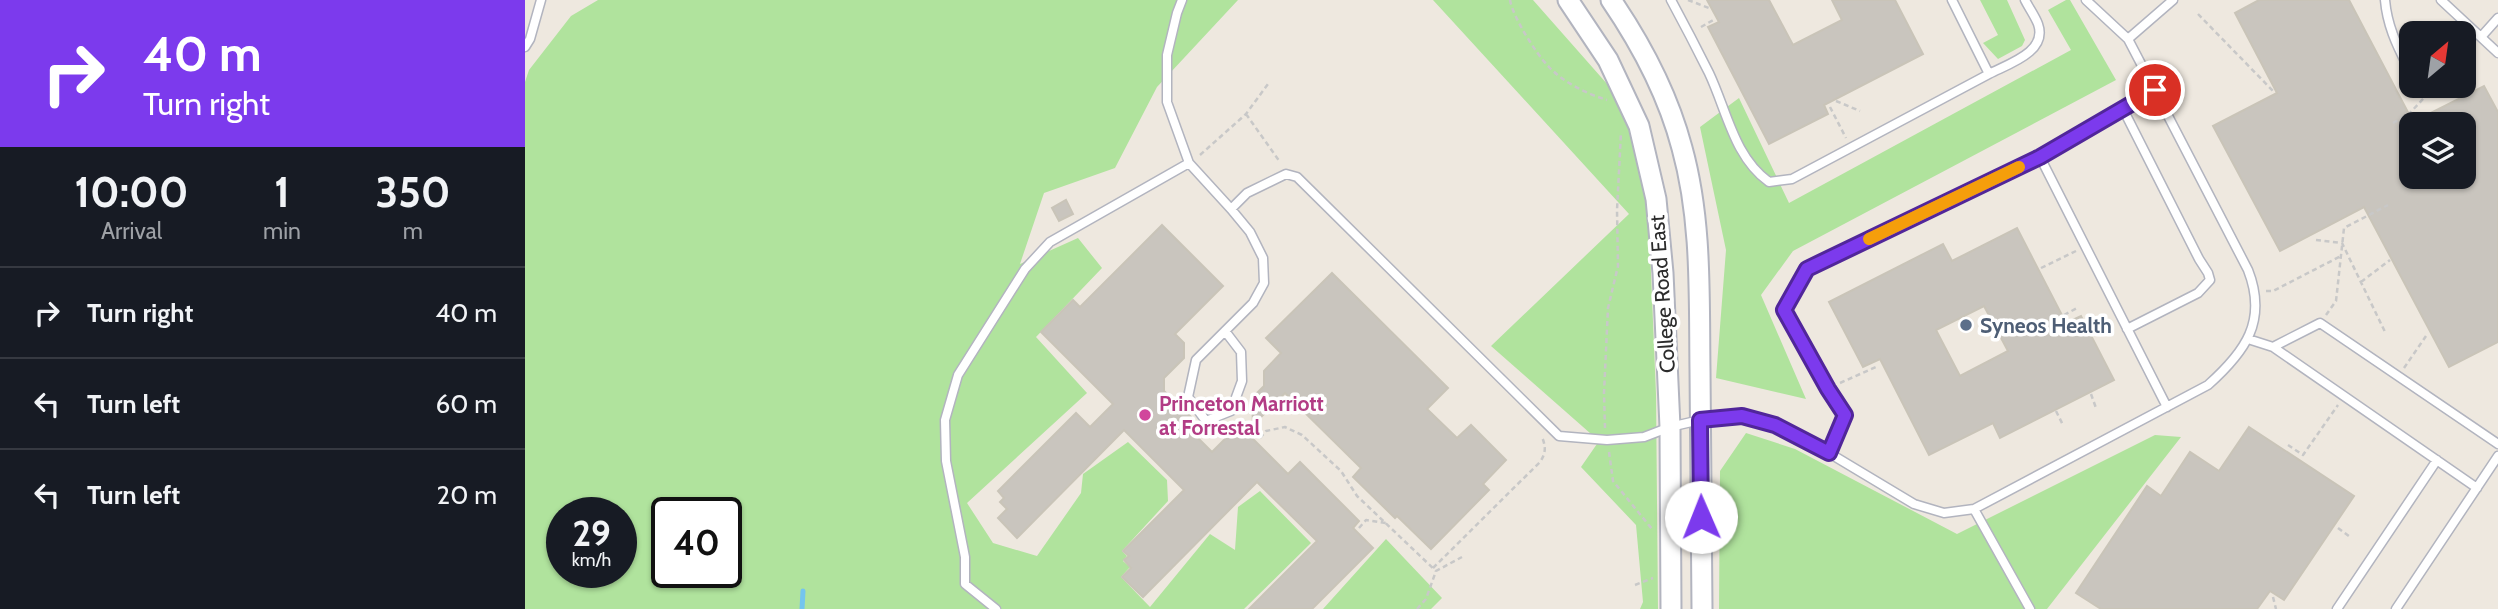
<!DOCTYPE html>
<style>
:root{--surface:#171b24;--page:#20242c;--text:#f1f3f6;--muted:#9ea1a6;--line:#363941}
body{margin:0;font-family:Cabin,sans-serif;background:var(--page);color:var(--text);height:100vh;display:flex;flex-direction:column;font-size:26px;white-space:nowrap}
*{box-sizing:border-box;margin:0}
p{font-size:23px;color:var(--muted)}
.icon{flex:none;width:38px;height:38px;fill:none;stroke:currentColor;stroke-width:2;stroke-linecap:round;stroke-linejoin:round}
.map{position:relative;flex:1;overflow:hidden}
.details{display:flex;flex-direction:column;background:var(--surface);width:525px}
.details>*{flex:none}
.banner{background:#7c3aed;color:#fff;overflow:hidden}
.needle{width:46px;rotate:29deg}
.fabs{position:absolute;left:1874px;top:21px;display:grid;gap:14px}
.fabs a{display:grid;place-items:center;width:77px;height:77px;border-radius:14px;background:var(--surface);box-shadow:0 2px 5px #0004;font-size:35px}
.speed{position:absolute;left:21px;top:497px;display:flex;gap:14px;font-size:35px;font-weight:700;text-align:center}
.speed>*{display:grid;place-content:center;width:91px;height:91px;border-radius:50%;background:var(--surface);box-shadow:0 2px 5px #0004;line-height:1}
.speed small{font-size:18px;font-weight:400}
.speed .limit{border:4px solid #111;border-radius:10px;background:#fff;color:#111}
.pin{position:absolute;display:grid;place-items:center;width:60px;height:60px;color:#fff;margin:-30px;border:4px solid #fff;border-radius:50%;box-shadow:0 2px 7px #0007}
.me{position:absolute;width:77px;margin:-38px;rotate:359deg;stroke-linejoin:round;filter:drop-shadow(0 0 5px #0008)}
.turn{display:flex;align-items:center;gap:24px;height:147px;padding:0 28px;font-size:32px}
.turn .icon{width:91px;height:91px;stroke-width:2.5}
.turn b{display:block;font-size:49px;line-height:60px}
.eta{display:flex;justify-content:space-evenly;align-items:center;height:119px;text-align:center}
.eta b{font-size:42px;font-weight:700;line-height:49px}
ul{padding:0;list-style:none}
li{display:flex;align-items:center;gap:21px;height:91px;padding:0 28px;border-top:2px solid var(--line)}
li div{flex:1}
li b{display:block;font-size:26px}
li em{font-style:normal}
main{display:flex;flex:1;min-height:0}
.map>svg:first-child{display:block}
.green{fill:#b0e39d;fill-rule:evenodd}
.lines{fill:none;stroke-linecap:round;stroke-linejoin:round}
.stream{stroke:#74c5ee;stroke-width:5}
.building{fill:#c9c5be;stroke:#c9c4b8;stroke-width:2;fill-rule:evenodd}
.service-casing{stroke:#b2b4bf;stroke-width:11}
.tertiary-casing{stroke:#b2b4bf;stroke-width:23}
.path{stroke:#c8c8c8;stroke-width:2.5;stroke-dasharray:5 3.5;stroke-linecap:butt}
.service{stroke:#fff;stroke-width:8}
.tertiary{stroke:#fff;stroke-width:19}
.route-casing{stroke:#51269a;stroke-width:18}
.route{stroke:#7c3aed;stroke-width:12}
.slow{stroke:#f59e0b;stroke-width:12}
.service-dot{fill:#5c6f8a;stroke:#fff;stroke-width:2.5}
.hotel-dot{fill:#d1479c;stroke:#fff;stroke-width:2.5}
.labels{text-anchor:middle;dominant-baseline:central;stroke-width:7;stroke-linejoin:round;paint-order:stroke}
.street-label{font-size:21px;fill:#2c2c2c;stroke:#fff}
.service-label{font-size:21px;font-weight:bold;fill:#4e5e75;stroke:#fff;text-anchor:start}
.hotel-label{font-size:21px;font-weight:bold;fill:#b23c85;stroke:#fff;text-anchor:start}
</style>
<main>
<section class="details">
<div class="banner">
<div class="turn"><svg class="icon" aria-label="right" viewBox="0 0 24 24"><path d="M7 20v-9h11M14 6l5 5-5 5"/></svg><div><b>40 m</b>Turn right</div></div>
</div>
<div class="eta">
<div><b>10:00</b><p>Arrival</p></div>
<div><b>1</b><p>min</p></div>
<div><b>350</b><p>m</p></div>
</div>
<ul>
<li><svg class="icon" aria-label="right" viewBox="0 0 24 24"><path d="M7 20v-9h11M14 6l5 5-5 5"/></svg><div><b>Turn right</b></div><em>40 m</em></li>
<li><svg class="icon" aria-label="left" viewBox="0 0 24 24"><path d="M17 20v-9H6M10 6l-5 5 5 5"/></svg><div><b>Turn left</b></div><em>60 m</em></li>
<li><svg class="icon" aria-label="left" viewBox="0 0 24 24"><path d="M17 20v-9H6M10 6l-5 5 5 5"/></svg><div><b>Turn left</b></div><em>20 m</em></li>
</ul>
</section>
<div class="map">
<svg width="1973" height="609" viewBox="0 0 1973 609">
<rect width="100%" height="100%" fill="#eee8df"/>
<path class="green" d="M73,0h640l-81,87 -42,81 -71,25 -24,71 58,-26 24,30 -66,69 51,56 -120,110 26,40 44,13 44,-63 2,-19 45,-32 39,38 1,21 -46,50 5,5 -4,5 7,6 -9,10 29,30 60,-73 25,16 3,-43 22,-16 51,52 -67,66h-719v-527l4,-12 42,-54zM37,513h59v59h-59zM142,513h59v59h-59z
M908,0h100l90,102 25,99 8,193 2,215h-18l3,-7 -7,-77 -55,-58 18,-26 -108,-95 138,-132z
M1455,0h27l18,40 -3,6 -24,13 -15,-16 15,-8z
M1541,0h4l46,80 -323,171 -32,44 45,104 -90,-21 10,-128 -26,-123 39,-29 50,105 282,-153 -23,-40z
M1221,433l49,16 162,85 198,-99 26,2 -134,172h-328l1,-138z
M861,539l56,59 -11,11h-108z"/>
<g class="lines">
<path class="stream" d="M277,609l1,-18"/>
</g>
<path class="building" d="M1182,0h62l24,45 49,-25 -10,-20h63l28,54 -99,51 4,9 -59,30 -61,-117 11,-5z
M1734,0h90l62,118v5l73,-37 14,26v230l-49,25 -85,-160 -84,44 -67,-125 64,-33 -42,-80zM1886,124h53v53h-53z
M541,200l7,14 -14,7 -7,-13z
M637,225l61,61 -48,48 9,9v15l-20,20v13l27,26v14l21,21 27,-27 49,49 12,-12 59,59 -6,7 20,20 -61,61h-63l68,-68 -60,-59 -114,115 -21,-20 9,-9 -7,-8 5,-4 -6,-5 61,-61 -60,-60 -107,108 -19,-20 9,-9 -7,-7 4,-4 -6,-7 78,-78 14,14 23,-23 -72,-72 32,-32 7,7z
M1492,228l49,95 15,-7 33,64 -114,58 -7,-15 -64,32 -49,-96 -17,8 -34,-65 114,-58 9,17zM1459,306l24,45 -48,25 -24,-46z
M807,273l116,115 -21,21 30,29 14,-13 35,35 -23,24 6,6 -58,59 -34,-33 -2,2 -42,-41 8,-9 -76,-75 -32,32 -1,-27 12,-12v-15l17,-18 -15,-15z
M1724,427l105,69 -70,104 -14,-9 -13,18h-156l-25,-16 71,-107 14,10 29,-44 29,19z"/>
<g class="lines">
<g class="service-casing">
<path id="service" d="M657,0l-5,13 -10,42v47l22,61 42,46 16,-16 39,-19 11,3 262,259 48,4 37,-3 26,-10 30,-7 42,-4 33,9 54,28 85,51 30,9 30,-4 234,-124c37,-33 60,-64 40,-115l-109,-210 -11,-21 -42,-39
M1146,0c13,24 26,49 38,73 18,38 25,84 60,109l23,-3 197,-105 -37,-74
M1860,0c2,24 11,44 22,65
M1916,0l57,53
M1956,37l17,-19
M1603,39l45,-39
M0,47l5,-8 11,-39
M1464,74c19,-10 59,-22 49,-50 -3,-8 -9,-16 -13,-24
M1630,90l-115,67 127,250
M1598,109l76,150 9,14 2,7 -12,13 -71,36
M700,331l16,21 1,29 -11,30 -25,10 -18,-24 8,-37 57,-57 11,-20 -1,-25 -13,-26 -19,-23
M1723,339l25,8 47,-24 178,121
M1748,347l204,141
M1304,453l16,-38 -17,-26 -44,-79 23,-41 233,-112
M1449,509l56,100
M471,609l-31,-25v-27l-19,-96 -1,-41 13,-45 67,-106 25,-27 139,-79
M1812,609l100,-149
M1871,609l102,-153"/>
</g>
<g class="tertiary-casing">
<path id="tertiary" d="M1043,0l40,60 31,66 17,73 7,74 7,154 1,182
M1086,0c30,44 57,95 71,148 20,72 17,148 18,222 1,79 2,159 2,239"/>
</g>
<path class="path" d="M985,0c3,17 26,54 39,67 14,15 38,27 58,33
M1163,0l21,8
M1673,14l75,77
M1176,27l14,-8
M1939,55l10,-11
M1311,101l24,10
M1305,107l16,31
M721,114l34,48
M1868,123l16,-9 26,-28
M675,155l46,-41 22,-30
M1791,240l26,3 44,91
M1516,268l35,-17
M1836,282l29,-22
M1741,291h7l68,-35
M1539,315l15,-8
M1801,315l10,-14 8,-73 44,-23
M1879,368l22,-32
M1315,383l38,-17
M1566,394l5,14
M1531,411l7,14
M1080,428l-1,-35 4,-85 10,-42 -1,-56 4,-78
M735,438l6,-7 19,-4 17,8 39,36 16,25 79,75
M1763,445l15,10 35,-50
M1084,452l4,29 39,48
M834,528l7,-8 20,3
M1813,528l12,9
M908,568l107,-106c6,-9 6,-15 2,-25
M1110,585l18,-7
M1748,597l3,12
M892,609l9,-10 10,-28 26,-14"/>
<use href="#service" class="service"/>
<use href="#tertiary" class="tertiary"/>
</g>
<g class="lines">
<g class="route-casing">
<path id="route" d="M1176,517l-1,-97 42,-4 33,9 54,28 16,-38 -17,-26 -44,-79 23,-41 233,-112 115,-67"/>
</g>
<use href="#route" class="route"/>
<path class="slow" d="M1344,239l150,-72"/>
</g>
<circle class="service-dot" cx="1441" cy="325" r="7"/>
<circle class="hotel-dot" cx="620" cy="415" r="7"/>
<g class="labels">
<g class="street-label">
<text transform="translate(1137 294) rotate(-94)">College Road East</text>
</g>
<g class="service-label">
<text x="1455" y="325">Syneos Health</text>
</g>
<g class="hotel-label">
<text x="634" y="403">Princeton Marriott<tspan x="634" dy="24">at Forrestal</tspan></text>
</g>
</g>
</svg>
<div class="fabs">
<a><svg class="needle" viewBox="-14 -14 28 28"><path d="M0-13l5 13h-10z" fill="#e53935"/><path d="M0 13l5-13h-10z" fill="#9ea1a6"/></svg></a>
<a><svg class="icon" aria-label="layers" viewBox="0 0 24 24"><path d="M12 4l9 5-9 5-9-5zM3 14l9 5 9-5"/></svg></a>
</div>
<div class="speed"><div>29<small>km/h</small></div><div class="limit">40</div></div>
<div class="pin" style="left:1630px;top:90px;background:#d93025"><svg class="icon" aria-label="arrive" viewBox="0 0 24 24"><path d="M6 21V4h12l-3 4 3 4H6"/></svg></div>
<svg class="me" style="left:1176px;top:517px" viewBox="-20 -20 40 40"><circle r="19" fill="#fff"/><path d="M0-13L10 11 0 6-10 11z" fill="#7c3aed"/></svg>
</div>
</main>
